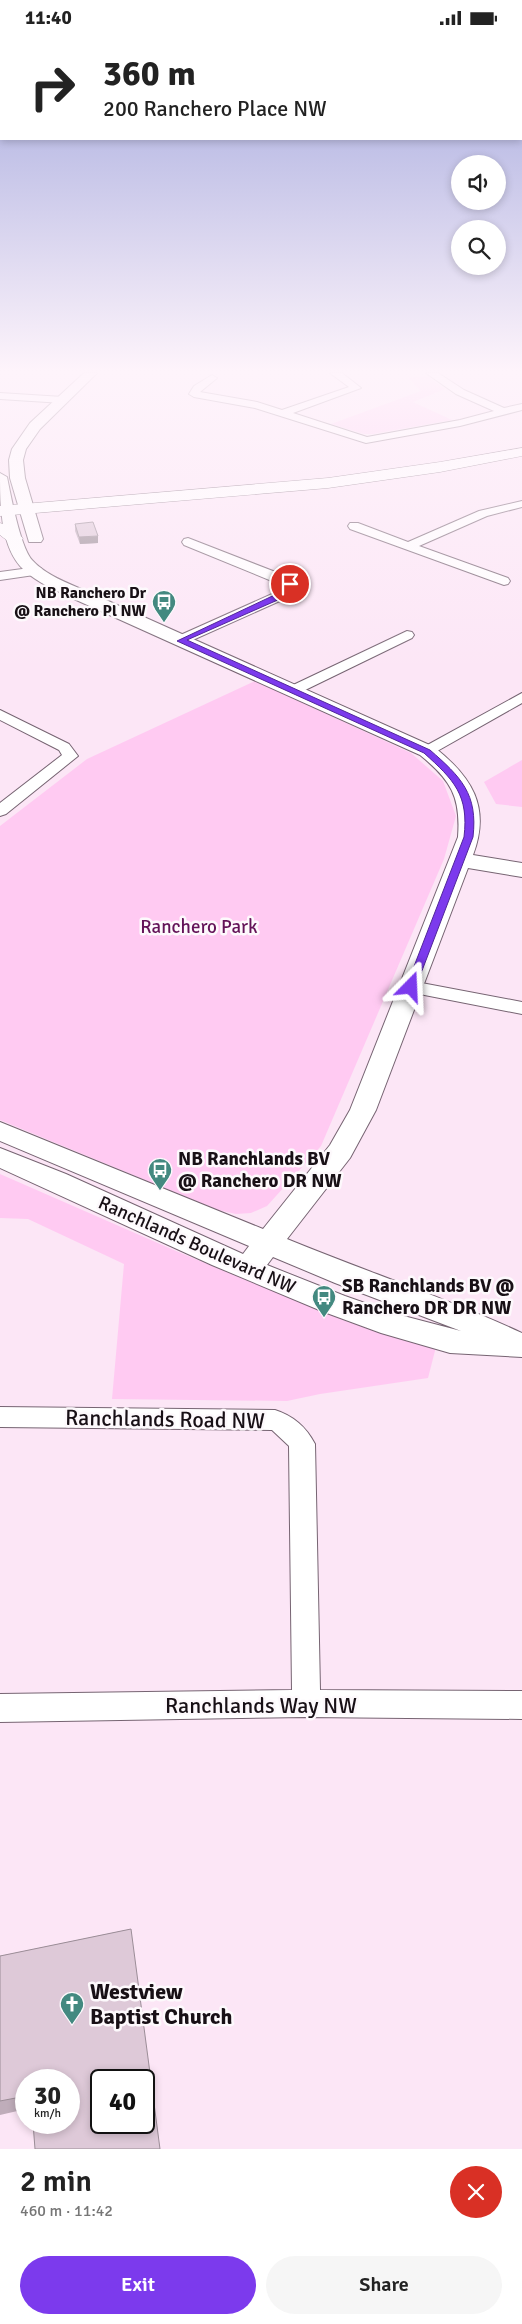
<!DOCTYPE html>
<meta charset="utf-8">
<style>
:root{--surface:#fff;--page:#f6f6f6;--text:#222;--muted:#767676;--accent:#7c3aed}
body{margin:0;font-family:Signika,sans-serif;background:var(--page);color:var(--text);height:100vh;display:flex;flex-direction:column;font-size:19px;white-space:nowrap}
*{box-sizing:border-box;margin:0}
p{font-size:16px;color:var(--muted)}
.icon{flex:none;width:28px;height:28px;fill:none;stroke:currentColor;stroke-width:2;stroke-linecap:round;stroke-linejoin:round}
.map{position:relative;height:2114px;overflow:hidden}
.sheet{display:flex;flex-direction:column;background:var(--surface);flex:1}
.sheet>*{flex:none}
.top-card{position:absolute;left:0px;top:0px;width:522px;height:105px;box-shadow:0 2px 8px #0003;background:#fff;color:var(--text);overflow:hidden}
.buttons{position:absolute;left:451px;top:120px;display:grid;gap:10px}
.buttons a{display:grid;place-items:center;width:55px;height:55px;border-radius:50%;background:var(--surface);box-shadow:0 2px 8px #0003;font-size:25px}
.speed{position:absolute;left:15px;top:2034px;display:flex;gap:10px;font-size:25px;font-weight:700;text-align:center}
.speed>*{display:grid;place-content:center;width:65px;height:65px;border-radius:50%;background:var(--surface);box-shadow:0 2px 8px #0003;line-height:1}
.speed small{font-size:12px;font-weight:400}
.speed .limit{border:2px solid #111;border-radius:8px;background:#fff;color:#111}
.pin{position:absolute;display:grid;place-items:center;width:42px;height:42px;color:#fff;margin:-21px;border:2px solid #fff;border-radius:50%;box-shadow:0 1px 5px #0007}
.me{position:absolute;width:55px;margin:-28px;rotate:21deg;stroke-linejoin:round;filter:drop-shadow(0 0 4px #0008)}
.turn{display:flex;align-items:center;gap:18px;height:105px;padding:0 20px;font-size:22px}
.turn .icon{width:65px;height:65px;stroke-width:2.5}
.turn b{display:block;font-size:35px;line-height:42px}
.round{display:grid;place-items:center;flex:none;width:52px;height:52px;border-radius:26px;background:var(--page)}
.headline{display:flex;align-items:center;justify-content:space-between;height:85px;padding:0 20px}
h1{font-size:30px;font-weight:600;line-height:38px}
.cta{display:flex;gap:10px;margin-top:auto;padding:10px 20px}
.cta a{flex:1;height:58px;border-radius:30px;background:var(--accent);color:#fff;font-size:20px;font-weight:600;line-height:58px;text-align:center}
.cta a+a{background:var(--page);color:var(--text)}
.status{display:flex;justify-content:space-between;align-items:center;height:35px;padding:0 25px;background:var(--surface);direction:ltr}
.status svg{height:14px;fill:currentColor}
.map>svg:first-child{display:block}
.green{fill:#ffcaf2}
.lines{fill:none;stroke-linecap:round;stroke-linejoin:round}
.minor-casing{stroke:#766472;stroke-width:2}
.tertiary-casing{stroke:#766472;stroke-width:2}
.secondary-casing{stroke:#766472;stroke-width:1}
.minor{fill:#fff;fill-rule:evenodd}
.tertiary{fill:#fff;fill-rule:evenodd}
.secondary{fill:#fff;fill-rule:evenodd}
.wall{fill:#bfadba}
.shaded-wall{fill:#9b8d97}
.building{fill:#dec9d8;stroke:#9b8d97;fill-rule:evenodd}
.route{fill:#7c3aed;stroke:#51269a}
.labels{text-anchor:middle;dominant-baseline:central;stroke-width:5;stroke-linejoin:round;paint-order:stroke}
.far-poi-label{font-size:16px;font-weight:bold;fill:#181016;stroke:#fdf9fc;text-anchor:end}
.park-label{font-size:19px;fill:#641459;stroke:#fdf9fc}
.poi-label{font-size:19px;font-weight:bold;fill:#181016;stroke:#fdf9fc;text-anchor:start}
.street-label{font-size:19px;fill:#181016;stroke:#fdf9fc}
.near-street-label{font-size:22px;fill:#181016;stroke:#fdf9fc}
.near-poi-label{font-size:22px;font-weight:bold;fill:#181016;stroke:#fdf9fc;text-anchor:start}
</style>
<div class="status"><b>11:40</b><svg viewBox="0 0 49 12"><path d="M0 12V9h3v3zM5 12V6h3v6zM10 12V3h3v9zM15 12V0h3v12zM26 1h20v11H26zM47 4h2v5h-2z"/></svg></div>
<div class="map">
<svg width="522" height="2114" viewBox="0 0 522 2114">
<rect width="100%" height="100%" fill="#fce6f6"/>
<path class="green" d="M427,341l18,13 -32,13 39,18 -79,14h-9l-33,-10 90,-33 -13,-13z
M255,646l156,72 32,28 13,35 -12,43 -123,287 -54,60 -16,7 -15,1 -18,-4 -218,-90v-294l87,-67z
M522,725v47l-26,-3 -12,-22z
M0,1139l176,77 172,71 88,25 -8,31 -108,16 -33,7 -175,-2 12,-135 -96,-45 -28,-1z"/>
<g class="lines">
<g class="minor-casing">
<path id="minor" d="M330,338h12l19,15 -68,25 74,24 93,-17 34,-9 -38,-17 -30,-21h12l26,17 40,18 18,-4v6l-62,16 -94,17 -111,-35 -61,-11 -5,-3 5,-8 18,-11 5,3 -17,14 57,10 25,8 67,-23z
M0,358l63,4 5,3 -5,3 -63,-4z
M522,466v6l-35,9 -68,30 89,32 2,3 -2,3 -4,1 -154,-56 -2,-3 2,-3h8l50,19 71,-31z
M188,503l103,40 6,8 -6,10 -105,47h-10l-2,-3 2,-3 105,-47 3,-4 -100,-41 -2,-3 2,-3z
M37,532l4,1 2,3 -2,3 -41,6v-8z
M407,596l5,1 2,3 -2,3 -113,55h-10l-2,-3 2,-3z
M522,658v10l-90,51h-10l-3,-3 3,-3z
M0,675l69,34 9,12 -72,58 -6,2v-13l62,-48 -3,-5 -59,-30z
M411,946l111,21v12l-118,-23 -2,-4 2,-4z
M0,1372l275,3c19,6 31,17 40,34l5,246 202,1v28l-216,-2 -306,5v-28l292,-4 -3,-244 -17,-16 -272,-3z"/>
</g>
<g class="tertiary-casing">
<path id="tertiary" d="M84,338h13l-57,56 -14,20 -3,11 2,18 18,61 -2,3h-12l-19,-64 -1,-18 3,-11 18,-26z
M0,438l7,4c4,19 13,69 25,83 13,15 36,23 54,31l348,156c38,30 57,60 39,108l49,8v14l-54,-9 -92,242 -26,48 -63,81c78,32 159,59 235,94v24l-72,-4 -69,-20 -57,-21 -112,-47 -212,-97v-20l66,26 177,80 6,-8 -249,-105v-19l263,107 67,-84 20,-35 108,-273c3,-40 -7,-57 -38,-82l-346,-156c-18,-9 -37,-16 -51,-30 -23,-22 -23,-67 -23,-96zM273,1222l62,26 126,48 -65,-17 -51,-18 -78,-31z"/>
</g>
<g class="secondary-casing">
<path id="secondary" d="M522,413v8l-82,16 -112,16 -328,28v-10l328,-28 112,-16z
M0,488l6,2 17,13 -2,4h-12l-9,-7z"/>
</g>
<use href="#minor" class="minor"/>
<use href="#tertiary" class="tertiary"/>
<use href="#secondary" class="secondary"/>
</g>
<path class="wall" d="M75,489l23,19 -18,1 -5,-13z
M131,1894l-62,194 -43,-43v29l-26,6v-159z"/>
<path class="shaded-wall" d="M98,501v7l-18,1 -1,-7z"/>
<path class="building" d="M93,487l5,14 -19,1 -4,-13z
M131,1894l29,220h-125l-2,-26h36v-43h-43v16l-26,5v-145zM101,2045h43v43h-43z"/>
<linearGradient id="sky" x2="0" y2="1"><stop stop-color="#a3a8dd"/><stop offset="0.53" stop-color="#fef4fb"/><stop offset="1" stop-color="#fef4fb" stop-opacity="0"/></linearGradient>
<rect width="522" height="634" fill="url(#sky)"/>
<path class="route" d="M288,547l6,2 -1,6 -4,5 -102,45 243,110c31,27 48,44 43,87l-58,152 -4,1 -5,-3 58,-150c5,-42 -10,-57 -40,-84l-247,-112 106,-50z"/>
<defs>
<g id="bus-pin" transform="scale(1.25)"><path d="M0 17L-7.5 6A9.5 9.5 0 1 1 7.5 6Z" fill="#438980" stroke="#fdf9fc"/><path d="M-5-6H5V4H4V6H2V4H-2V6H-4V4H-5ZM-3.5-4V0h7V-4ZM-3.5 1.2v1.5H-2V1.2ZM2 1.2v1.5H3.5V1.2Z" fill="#fff"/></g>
<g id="church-pin" transform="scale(1.25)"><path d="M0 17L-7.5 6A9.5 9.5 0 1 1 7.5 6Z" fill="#438980" stroke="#fdf9fc"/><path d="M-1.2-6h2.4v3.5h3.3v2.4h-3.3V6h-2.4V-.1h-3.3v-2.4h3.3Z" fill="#fff"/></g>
</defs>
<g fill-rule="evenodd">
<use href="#bus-pin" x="164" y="567"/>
<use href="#bus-pin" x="160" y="1135"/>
<use href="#bus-pin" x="324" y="1262"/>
<use href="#church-pin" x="72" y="1969"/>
</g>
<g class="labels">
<g class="far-poi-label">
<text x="146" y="558">NB Ranchero Dr<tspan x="146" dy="18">@ Ranchero Pl NW</tspan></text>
</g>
<g class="park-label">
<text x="199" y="892">Ranchero Park</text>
</g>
<g class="poi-label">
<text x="178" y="1124">NB Ranchlands BV<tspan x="178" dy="22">@ Ranchero DR NW</tspan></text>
<text x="342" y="1251">SB Ranchlands BV @<tspan x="342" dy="22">Ranchero DR DR NW</tspan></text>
</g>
<g class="street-label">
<text transform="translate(197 1210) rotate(24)">Ranchlands Boulevard NW</text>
</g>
<g class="near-street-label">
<text transform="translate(165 1384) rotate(1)">Ranchlands Road NW</text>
<text x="261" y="1670">Ranchlands Way NW</text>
</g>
<g class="near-poi-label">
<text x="90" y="1956">Westview<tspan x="90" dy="25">Baptist Church</tspan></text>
</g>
</g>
</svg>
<div class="buttons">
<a><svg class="icon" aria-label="sound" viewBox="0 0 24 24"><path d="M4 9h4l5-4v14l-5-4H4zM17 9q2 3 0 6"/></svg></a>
<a><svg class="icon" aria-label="search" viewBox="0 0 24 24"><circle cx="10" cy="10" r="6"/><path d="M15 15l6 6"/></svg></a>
</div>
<div class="speed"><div>30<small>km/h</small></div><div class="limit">40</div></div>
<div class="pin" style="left:290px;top:549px;background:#d93025"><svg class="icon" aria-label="arrive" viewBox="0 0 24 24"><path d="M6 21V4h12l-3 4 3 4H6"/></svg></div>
<svg class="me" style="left:411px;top:952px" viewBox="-20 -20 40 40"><path d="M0-17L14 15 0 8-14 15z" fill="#7c3aed" stroke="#fff" stroke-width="4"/></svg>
<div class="top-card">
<div class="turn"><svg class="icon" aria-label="right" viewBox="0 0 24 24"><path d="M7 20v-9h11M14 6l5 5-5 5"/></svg><div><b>360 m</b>200 Ranchero Place NW</div></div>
</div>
</div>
<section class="sheet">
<div class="headline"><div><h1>2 min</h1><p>460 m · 11:42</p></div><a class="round" style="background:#d93025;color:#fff"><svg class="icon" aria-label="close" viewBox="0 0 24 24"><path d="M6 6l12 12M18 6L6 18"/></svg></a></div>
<div class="cta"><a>Exit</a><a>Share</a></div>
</section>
